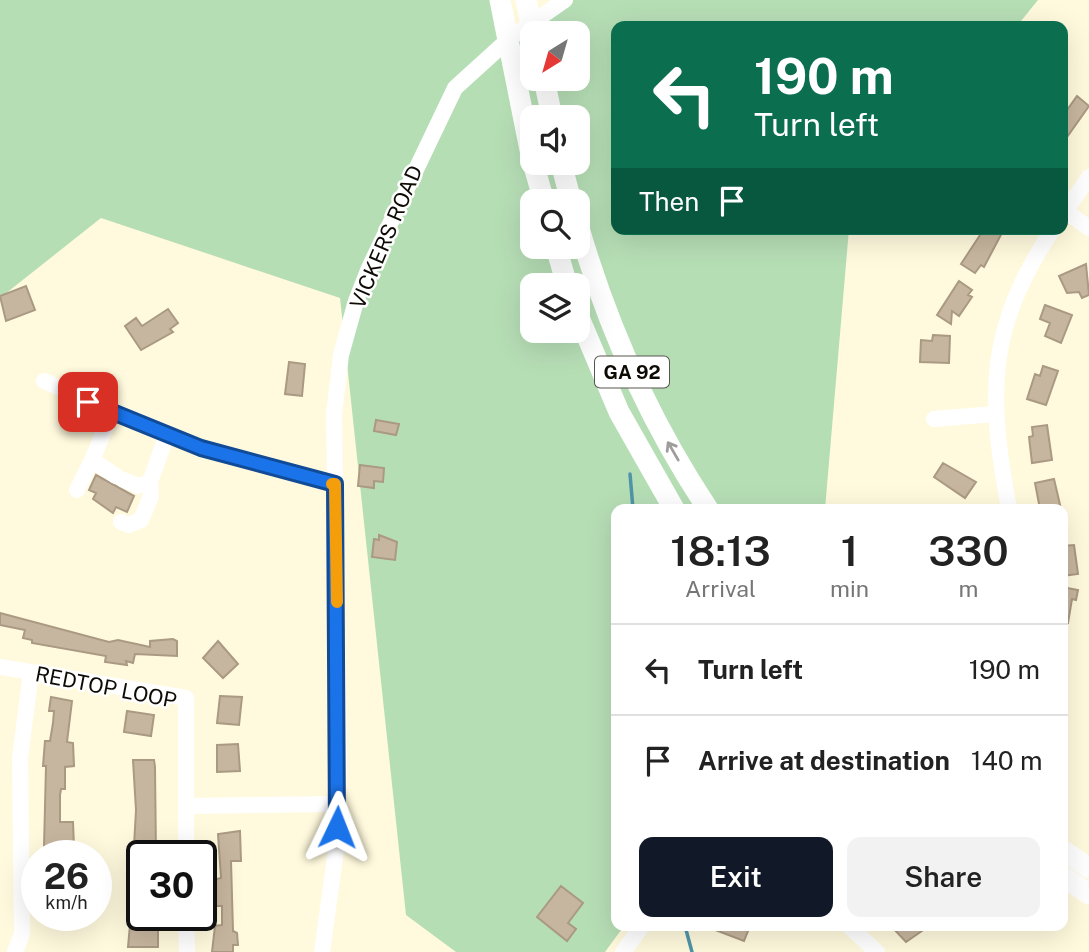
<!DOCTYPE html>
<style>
:root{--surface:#fff;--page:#f2f2f2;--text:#222;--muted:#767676;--line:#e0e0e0;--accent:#111827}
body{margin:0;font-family:"Public Sans",sans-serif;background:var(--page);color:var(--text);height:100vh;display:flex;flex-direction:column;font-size:26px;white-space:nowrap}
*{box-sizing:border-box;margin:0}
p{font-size:23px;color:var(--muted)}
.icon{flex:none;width:38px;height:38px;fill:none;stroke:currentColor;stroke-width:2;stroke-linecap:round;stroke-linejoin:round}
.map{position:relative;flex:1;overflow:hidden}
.panel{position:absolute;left:611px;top:504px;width:457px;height:427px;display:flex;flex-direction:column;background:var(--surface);border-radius:14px;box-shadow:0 7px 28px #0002}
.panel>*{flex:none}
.hud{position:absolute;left:611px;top:21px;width:457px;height:214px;border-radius:14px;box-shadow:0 7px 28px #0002;background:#0b6e4f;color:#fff;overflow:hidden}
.needle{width:46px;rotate:217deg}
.fabs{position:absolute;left:520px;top:21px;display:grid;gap:14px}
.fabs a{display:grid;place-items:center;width:70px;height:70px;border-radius:14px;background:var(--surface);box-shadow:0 7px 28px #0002;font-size:35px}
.speed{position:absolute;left:21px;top:840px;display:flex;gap:14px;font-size:35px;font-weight:700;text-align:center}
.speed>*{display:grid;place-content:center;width:91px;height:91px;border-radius:50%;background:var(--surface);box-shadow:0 7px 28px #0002;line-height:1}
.speed small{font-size:18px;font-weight:400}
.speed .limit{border:4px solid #111;border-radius:10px;background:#fff;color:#111}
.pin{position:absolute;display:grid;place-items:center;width:60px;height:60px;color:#fff;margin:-30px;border-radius:14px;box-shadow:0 4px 10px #0006}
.me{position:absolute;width:77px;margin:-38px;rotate:2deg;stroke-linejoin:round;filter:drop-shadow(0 0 5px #0008)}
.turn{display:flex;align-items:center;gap:24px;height:147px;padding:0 28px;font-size:32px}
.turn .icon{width:91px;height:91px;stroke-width:2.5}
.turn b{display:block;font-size:49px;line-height:60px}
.then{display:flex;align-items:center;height:66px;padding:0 28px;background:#0003;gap:14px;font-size:26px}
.eta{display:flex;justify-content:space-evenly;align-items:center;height:119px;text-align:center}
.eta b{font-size:42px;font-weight:600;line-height:49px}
.cta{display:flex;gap:14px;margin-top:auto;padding:14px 28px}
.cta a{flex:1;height:80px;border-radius:14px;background:var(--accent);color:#fff;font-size:28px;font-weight:600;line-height:80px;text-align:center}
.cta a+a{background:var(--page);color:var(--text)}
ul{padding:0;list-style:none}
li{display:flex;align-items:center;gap:21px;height:91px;padding:0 28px;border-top:2px solid var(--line)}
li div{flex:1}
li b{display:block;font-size:26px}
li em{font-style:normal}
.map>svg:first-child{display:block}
.green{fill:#b6deb5;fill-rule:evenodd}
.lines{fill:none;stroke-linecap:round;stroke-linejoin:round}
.stream{stroke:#5094a9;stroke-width:3.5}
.building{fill:#c7b69f;stroke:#aa9983;stroke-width:2}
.minor{stroke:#fff;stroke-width:16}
.major{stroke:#fff;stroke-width:21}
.oneway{stroke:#9e9d9b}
.route-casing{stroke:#114b97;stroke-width:18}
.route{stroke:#1a73e8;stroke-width:12}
.slow{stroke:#f59e0b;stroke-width:12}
.labels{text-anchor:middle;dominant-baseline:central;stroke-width:5;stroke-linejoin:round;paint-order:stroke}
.shield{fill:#fff;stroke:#56544f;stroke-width:2}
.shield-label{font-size:19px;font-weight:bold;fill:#0d0b04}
.street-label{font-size:21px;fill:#0d0b04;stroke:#fff}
</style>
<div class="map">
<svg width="1089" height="952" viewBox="0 0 1089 952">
<rect width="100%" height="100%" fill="#fffadd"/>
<path class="green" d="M0,0h502l7,34 45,-34h484l-21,26h-401v203h233l-24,280h-209v417h8l-19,26h-149l-50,-37 -66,-617 -239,-80 -101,80zM532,33h46v46h-46zM532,117h46v46h-46zM532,201h46v46h-46zM532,285h46v46h-46z"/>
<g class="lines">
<path class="stream" d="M630,474l3,35
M685,926l7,26"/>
</g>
<path class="building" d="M1077,96l12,10 -27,38v-27z
M984,229h20l-20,38 -3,-2 -6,8 -14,-9z
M1086,264l3,31 -7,3 -3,-6 -12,1 -8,-17z
M959,281l13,9 -4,5 4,2 -13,19 -7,-5 -1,13 -14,-9z
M26,286l9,24 -29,11 -6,-25z
M1045,305l27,10 -11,28 -16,-7 5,-13 -10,-4z
M168,309l10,14 -8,6 3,3 -32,18 -16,-24 11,-8 6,8z
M933,335l17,1 -1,27 -29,-1 1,-22 11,1z
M289,362l16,2 -3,32 -17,-2z
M1043,366l15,5 -12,34 -19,-6 8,-25 5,2z
M376,420l23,4 -3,11 -22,-4z
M1047,425l5,35 -20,3 -3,-26 4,-1 -1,-9z
M943,463l33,19 -11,16 -31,-21z
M360,465l24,3 -1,14 -9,-1v7l-16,-2z
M96,475l38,21 -7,16 -11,-5 -3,6 -20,-14 3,-6 -7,-3z
M1054,479l7,30h-21l-5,-26z
M379,535l18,7 -2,18 -23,-3 2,-18 5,1z
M1074,545l4,29 -16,2v-30z
M1062,587l16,3 -2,10 -4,-1 -4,24h-6z
M0,613l109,29 9,-2 32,7v-6l23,-2 4,2v15l-42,-2 -2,9 -7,-2 1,4 -22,-3 1,-6 -74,-13v-3l-9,-2 2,-8 -25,-5z
M218,641l20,23 -15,14 -20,-20z
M220,696l22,1 -3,28 -22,-2z
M51,697l21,4 -5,41 6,1 1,23 -9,1v22h-4l-1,6v27h13l1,25h-30l2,-81h-3l2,-25h5l3,-18 1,-12h-5z
M127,711l27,4 -3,21 -27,-4z
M238,744l2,27 -23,1v-27z
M133,760h21l1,7 1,89h-14v9l-9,-1 3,-54z
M240,831l1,30h-10l2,70 4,2 1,12h-5v7h-21l3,-26 7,-1v-19h-10v-26l9,-2 -3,-44z
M561,886l22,17 -15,20 8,6 -9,12 -30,-24z
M130,925h28v22h-30z
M705,926h45l-6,15z
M891,926h38l-23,16z"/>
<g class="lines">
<path class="minor" d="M1065,211l24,17
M1062,216l27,-39
M44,381l157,67 134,36
M112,412l-20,48 24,16
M934,419l60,-5
M124,480l14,6 12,-4 17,-48
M77,490l15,-30
M1009,509c-21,-115 -23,-179 44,-280
M121,522l8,3 12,-5 10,-24 -1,-14
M0,667l186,31v158
M186,806l152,-2
M186,915l1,37
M849,926l28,26
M15,952l7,-18 -2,-176 11,-86
M322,952l14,-102 3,-86 -5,-350 7,-59 15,-54 13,-33 86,-180 54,-49 56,-39
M623,952l19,-26"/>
<path class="major" d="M500,0l32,160
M526,0l7,33
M544,79l8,38
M533,163l11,38
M561,163l10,38
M578,225c29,100 72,197 130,284
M556,247l11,38
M578,315l41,97 55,97
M1062,850l27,18
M1062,876l27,18"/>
</g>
<defs><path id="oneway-shaft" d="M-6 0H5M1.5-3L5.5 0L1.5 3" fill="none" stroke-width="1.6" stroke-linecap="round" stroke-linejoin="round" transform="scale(1.75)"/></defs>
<use class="oneway" href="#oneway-shaft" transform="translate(673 451) rotate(-120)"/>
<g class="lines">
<g class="route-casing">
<path id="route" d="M88,402l113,46 134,36 2,343"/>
</g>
<use href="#route" class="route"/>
<path class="slow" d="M332,484h3l2,118"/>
</g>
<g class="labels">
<rect class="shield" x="595" y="356.5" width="74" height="31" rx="5"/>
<g class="shield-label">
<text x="632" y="372">GA 92</text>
</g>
<g class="street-label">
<text transform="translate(386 237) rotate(-67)">VICKERS ROAD</text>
<text transform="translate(106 687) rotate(11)">REDTOP LOOP</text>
</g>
</g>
</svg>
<div class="fabs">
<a><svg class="needle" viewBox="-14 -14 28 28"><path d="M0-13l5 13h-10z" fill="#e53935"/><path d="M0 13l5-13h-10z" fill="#767676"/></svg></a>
<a><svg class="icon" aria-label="sound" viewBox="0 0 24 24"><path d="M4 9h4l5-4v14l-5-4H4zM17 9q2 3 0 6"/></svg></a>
<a><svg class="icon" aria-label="search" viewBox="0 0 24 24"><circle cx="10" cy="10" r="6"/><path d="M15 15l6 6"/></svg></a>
<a><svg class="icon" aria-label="layers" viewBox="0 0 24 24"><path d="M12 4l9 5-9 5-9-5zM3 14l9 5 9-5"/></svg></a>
</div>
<div class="speed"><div>26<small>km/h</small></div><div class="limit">30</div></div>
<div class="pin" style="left:88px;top:402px;background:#d93025"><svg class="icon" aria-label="arrive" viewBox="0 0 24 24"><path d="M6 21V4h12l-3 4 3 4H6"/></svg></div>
<svg class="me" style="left:337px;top:827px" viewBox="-20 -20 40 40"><path d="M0-17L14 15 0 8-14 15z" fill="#1a73e8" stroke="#fff" stroke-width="4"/></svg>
<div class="hud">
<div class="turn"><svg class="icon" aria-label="left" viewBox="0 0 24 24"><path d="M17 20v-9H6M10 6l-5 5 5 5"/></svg><div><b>190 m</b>Turn left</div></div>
<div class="then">Then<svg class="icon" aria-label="arrive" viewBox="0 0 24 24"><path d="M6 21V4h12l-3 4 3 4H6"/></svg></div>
</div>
<section class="panel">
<div class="eta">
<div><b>18:13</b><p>Arrival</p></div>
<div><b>1</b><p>min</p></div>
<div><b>330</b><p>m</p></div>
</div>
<ul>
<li><svg class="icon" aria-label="left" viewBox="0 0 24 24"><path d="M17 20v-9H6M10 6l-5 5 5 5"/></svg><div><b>Turn left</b></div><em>190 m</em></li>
<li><svg class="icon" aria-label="arrive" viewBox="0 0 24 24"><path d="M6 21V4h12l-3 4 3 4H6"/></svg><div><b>Arrive at destination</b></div><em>140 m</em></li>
</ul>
<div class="cta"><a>Exit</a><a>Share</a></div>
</section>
</div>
